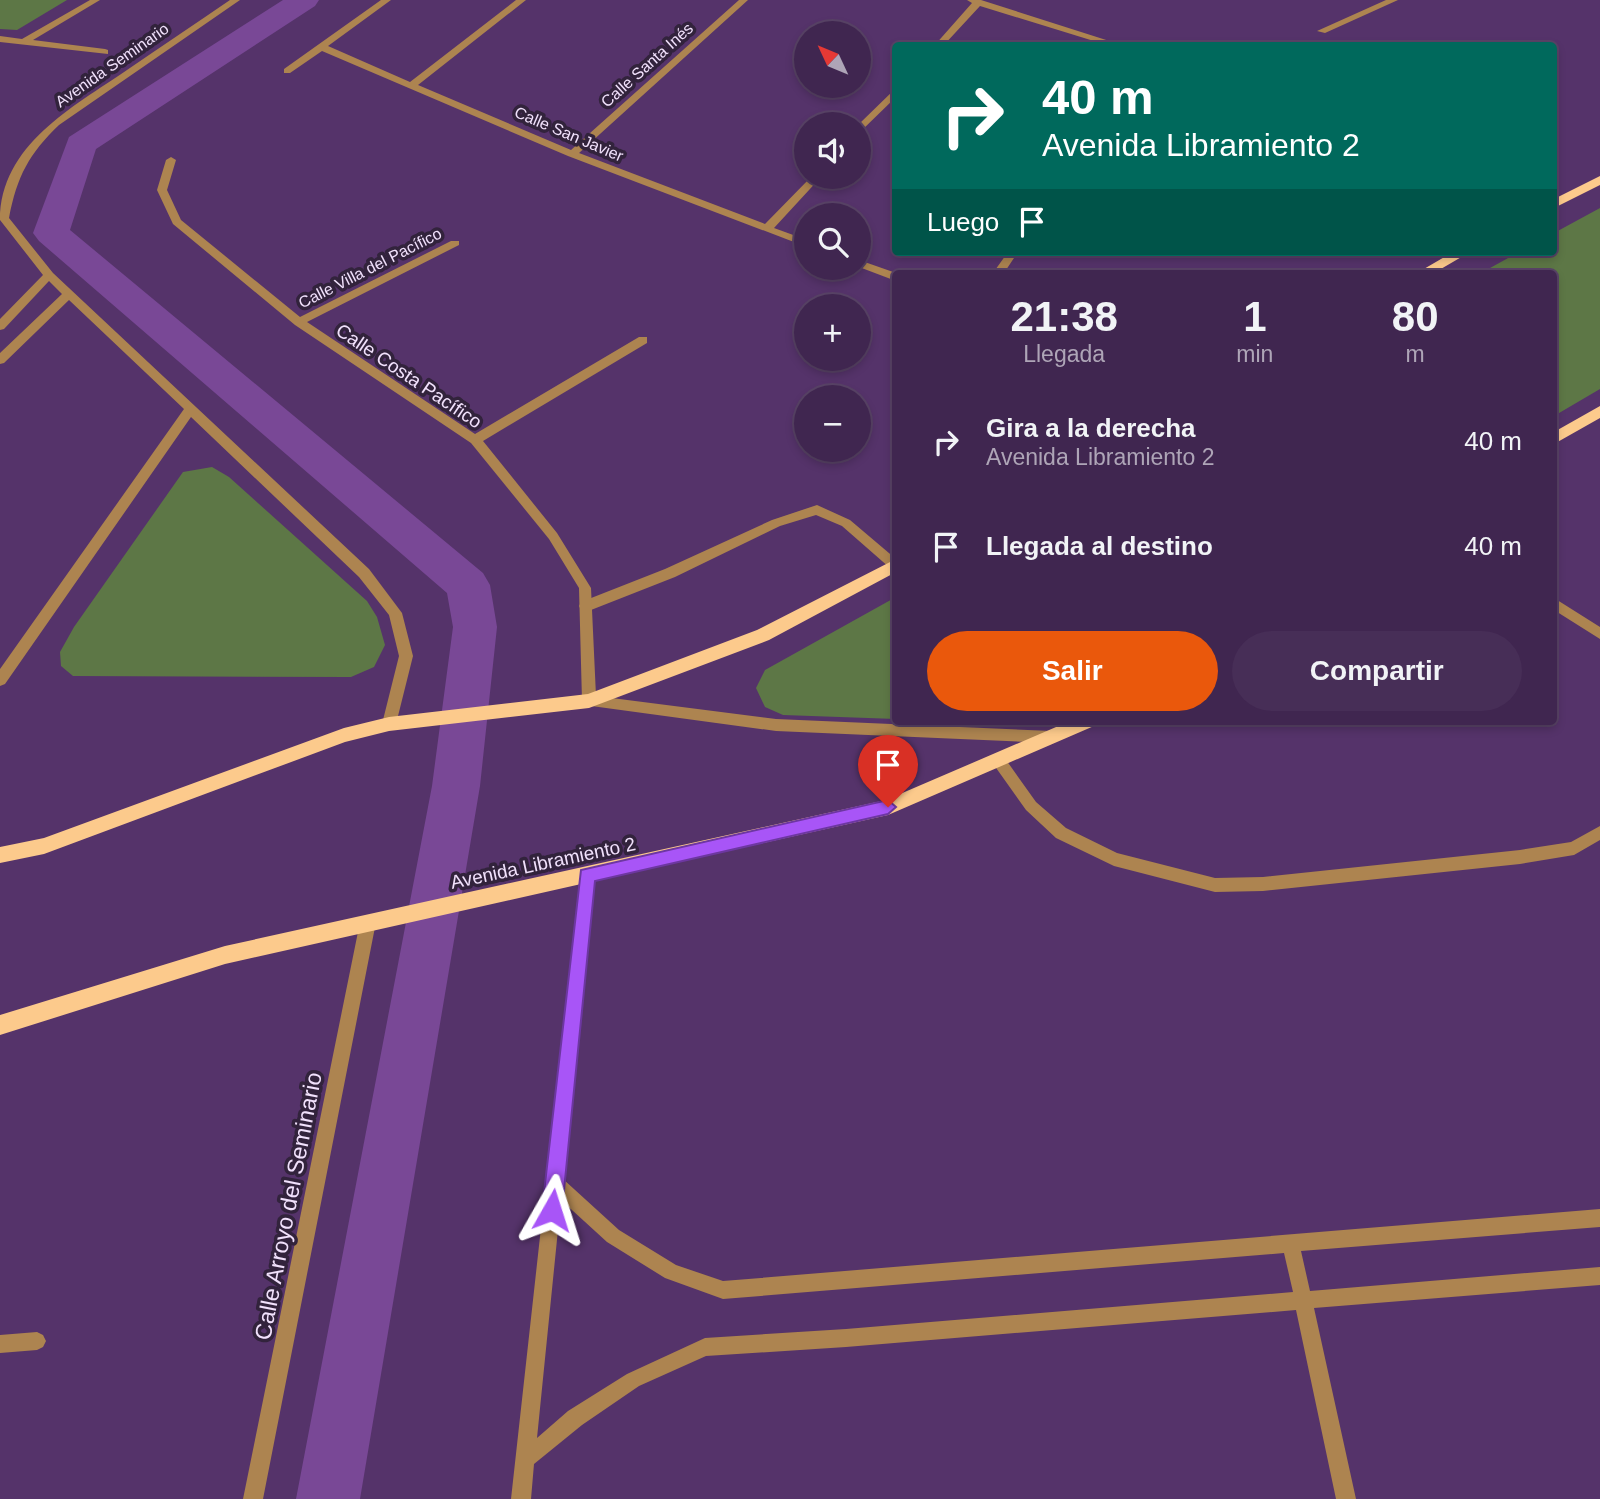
<!DOCTYPE html>
<html lang="es">
<meta charset="utf-8">
<style>
:root{--surface:#402650;--page:#472e57;--text:#f1f3f6;--muted:#aea5b7;--line:#594367;--accent:#ea580c}
body{margin:0;font-family:Arial,sans-serif;background:var(--page);color:var(--text);height:100vh;display:flex;flex-direction:column;font-size:26px;white-space:nowrap}
*{box-sizing:border-box;margin:0}
p{font-size:23px;color:var(--muted)}
.icon{flex:none;width:38px;height:38px;fill:none;stroke:currentColor;stroke-width:2;stroke-linecap:round;stroke-linejoin:round}
.map{position:relative;flex:1;overflow:hidden}
.side{position:absolute;left:892px;top:270px;width:665px;height:455px;display:flex;flex-direction:column;background:var(--surface);border-radius:7px;box-shadow:0 4px 10px #0003,0 0 0 2px var(--line)}
.side>*{flex:none}
.guide{position:absolute;left:892px;top:42px;width:665px;height:214px;border-radius:7px;box-shadow:0 4px 10px #0003,0 0 0 2px var(--line);background:#00695c;color:#fff;overflow:hidden}
.needle{width:46px;rotate:314deg}
.fabs{position:absolute;left:794px;top:21px;display:grid;gap:14px}
.fabs a{display:grid;place-items:center;width:77px;height:77px;border-radius:50%;background:var(--surface);box-shadow:0 4px 10px #0003,0 0 0 2px var(--line);font-size:35px}
.pin{position:absolute;display:grid;place-items:center;width:60px;height:60px;color:#fff;margin:-72px -30px;border-radius:50% 50% 50% 0;rotate:-45deg;box-shadow:0 0 7px #0007}
.pin .icon{rotate:45deg}
.me{position:absolute;width:77px;margin:-38px;rotate:6deg;stroke-linejoin:round;filter:drop-shadow(0 0 5px #0008)}
.turn{display:flex;align-items:center;gap:24px;height:147px;padding:0 35px;font-size:32px}
.turn .icon{width:91px;height:91px;stroke-width:2.5}
.turn b{display:block;font-size:49px;line-height:60px}
.then{display:flex;align-items:center;height:66px;padding:0 35px;background:#0003;gap:14px;font-size:26px}
.eta{display:flex;justify-content:space-evenly;align-items:center;height:119px;text-align:center}
.eta b{font-size:42px;font-weight:600;line-height:49px}
.action{display:flex;gap:14px;margin-top:auto;padding:14px 35px}
.action a{flex:1;height:80px;border-radius:42px;background:var(--accent);color:#fff;font-size:28px;font-weight:600;line-height:80px;text-align:center}
.action a+a{background:var(--page);color:var(--text)}
ul{padding:0;list-style:none}
li{display:flex;align-items:center;gap:21px;height:105px;padding:0 35px}
li div{flex:1}
li b{display:block;font-size:26px}
li em{font-style:normal}
.map>svg:first-child{display:block}
.green{fill:#5d7746}
.lines{fill:none;stroke-linecap:round;stroke-linejoin:round}
.canal{fill:#794896;fill-rule:evenodd}
.service{fill:#ad8450;fill-rule:evenodd}
.minor{fill:#ad8450;fill-rule:evenodd}
.primary{fill:#fcca8c;fill-rule:evenodd}
.route{fill:#a855f7;stroke:#6d37a1;stroke-width:2}
.labels{text-anchor:middle;dominant-baseline:central;stroke-width:7;stroke-linejoin:round;paint-order:stroke}
.far-street-label{font-size:16px;fill:#f1e1fc;stroke:#32233c}
.street-label{font-size:19px;fill:#f1e1fc;stroke:#32233c}
.near-street-label{font-size:23px;fill:#f1e1fc;stroke:#32233c}
</style>
<div class="map">
<svg width="1600" height="1499" viewBox="0 0 1600 1499">
<rect width="100%" height="100%" fill="#55336a"/>
<path class="green" d="M0,0h67l-50,30 -17,-1z
M1600,208v181l-46,27v-143h-73l38,-21h35v-19z
M212,467l17,10 138,124 10,16 8,28 -11,22 -23,10 -278,-1 -12,-10 -1,-14 14,-25 109,-155z
M896,597v122l-113,-4 -18,-8 -9,-19 9,-18z"/>
<g class="lines">
<path class="canal" d="M283,0h36l-4,6 -219,143 -26,81 413,343 7,12 7,42 -17,159 -120,713h-64l136,-713 21,-159 -6,-34 -408,-352 -6,-8 36,-96z"/>
<path class="service" d="M817,505l33,15 46,39v11l-6,-2 -48,-42 -26,-11 -36,11 -105,51 -84,33h-10l-2,-4 2,-4 84,-33 107,-49z
M1554,598l46,29v12l-46,-29z
M999,755l5,2 32,45 30,26 51,25 98,25 48,-1 257,-27 51,-8 29,-16v14l-26,15 -54,9 -257,27 -48,1 -101,-26 -58,-28 -30,-28 -32,-45 -2,-4 2,-4z"/>
<path class="minor" d="M90,0h10l-67,40 72,9 3,1v4l-108,-12v-6l22,3z
M230,0h10l-181,125c-30,29 -42,51 -50,93l44,55 316,296 33,44 11,43 -17,68 -2,4h-10l-2,-4 17,-68 -10,-41 -30,-38 -168,-160 -186,267 -5,2v-17l184,-260 -115,-109 -65,63 -4,1v-11l62,-59 -13,-13 -45,48 -4,1v-11l43,-44 -43,-55c0,-75 73,-113 127,-150 34,-23 69,-47 103,-70z
M381,0h10l-63,46 82,36 106,-82h10l-108,85 153,65 168,-150h9l-169,153 186,71 46,-47h10l-47,51 33,12v7l-239,-91 -246,-105 -32,22h-6v-4z
M967,0h14l144,46h-15l-130,-40 -37,40h-9l38,-43z
M1386,0h12l-73,33 -8,-2z
M896,88v9l-37,36v-9z
M171,157l5,3 -9,30 14,30 119,97 151,-76h8v4l-152,77 168,112 164,-97h8v6l-164,98 74,92 34,55 5,108 180,23 276,12 5,2 2,4 -2,4 -5,2 -276,-12 -192,-26 -2,-4 -3,-113 -30,-49 -78,-96 -176,-118 -122,-101 -16,-34 9,-30z
M1008,252h10l-14,21h-11z
M859,260l37,13v8l-37,-14z
M587,868l5,2 2,5 -31,304 56,51 57,35 47,16 877,-72v18l-299,24 9,40 290,-24v18l-286,23 42,191h-20l-40,-189 -450,37 -140,9 -67,30 -57,39 -48,39 -3,35h-20l69,-624 2,-5zM561,1200l46,42 58,36 58,21 561,-46 9,39 -447,37 -141,9 -78,36 -59,37 -31,27z
M368,915l5,2 3,5 -113,577h-20l117,-577 3,-5z
M37,1332l6,3 3,6 -3,6 -6,3 -37,3v-18z"/>
<path class="primary" d="M1600,176v9l-46,23v-9z
M1453,252h17l-36,21h-17z
M1600,406v12l-46,26v-12z
M896,559v13l-127,68 -180,68 -200,23 -44,11 -301,112 -44,9v-16l44,-9 300,-110 45,-11 199,-23 169,-64z
M1070,721h27l-3,5 -206,89 -663,149 -225,71v-20l225,-69 661,-146z"/>
</g>
<path class="route" d="M888,800l8,7 -8,7 -293,67 -33,329 -3,7 -7,3 -7,-3 -3,-7 39,-340z"/>
<g class="labels">
<g class="far-street-label">
<text transform="translate(112 65) rotate(-35)">Avenida Seminario</text>
<text transform="translate(647 65) rotate(-42)">Calle Santa Inés</text>
<text transform="translate(569 134) rotate(23)">Calle San Javier</text>
<text transform="translate(370 268) rotate(-27)">Calle Villa del Pacífico</text>
</g>
<g class="street-label">
<text transform="translate(409 376) rotate(34)">Calle Costa Pacífico</text>
<text transform="translate(543 863) rotate(-12)">Avenida Libramiento 2</text>
</g>
<g class="near-street-label">
<text transform="translate(288 1206) rotate(-79)">Calle Arroyo del Seminario</text>
</g>
</g>
</svg>
<div class="fabs">
<a><svg class="needle" viewBox="-14 -14 28 28"><path d="M0-13l5 13h-10z" fill="#e53935"/><path d="M0 13l5-13h-10z" fill="#aea5b7"/></svg></a>
<a><svg class="icon" aria-label="sound" viewBox="0 0 24 24"><path d="M4 9h4l5-4v14l-5-4H4zM17 9q2 3 0 6"/></svg></a>
<a><svg class="icon" aria-label="search" viewBox="0 0 24 24"><circle cx="10" cy="10" r="6"/><path d="M15 15l6 6"/></svg></a>
<a>+</a>
<a>−</a>
</div>
<div class="pin" style="left:888px;top:807px;background:#d93025"><svg class="icon" aria-label="arrive" viewBox="0 0 24 24"><path d="M6 21V4h12l-3 4 3 4H6"/></svg></div>
<svg class="me" style="left:552px;top:1210px" viewBox="-20 -20 40 40"><path d="M0-17L14 15 0 8-14 15z" fill="#a855f7" stroke="#fff" stroke-width="4"/></svg>
<div class="guide">
<div class="turn"><svg class="icon" aria-label="right" viewBox="0 0 24 24"><path d="M7 20v-9h11M14 6l5 5-5 5"/></svg><div><b>40 m</b>Avenida Libramiento 2</div></div>
<div class="then">Luego<svg class="icon" aria-label="arrive" viewBox="0 0 24 24"><path d="M6 21V4h12l-3 4 3 4H6"/></svg></div>
</div>
<section class="side">
<div class="eta">
<div><b>21:38</b><p>Llegada</p></div>
<div><b>1</b><p>min</p></div>
<div><b>80</b><p>m</p></div>
</div>
<ul>
<li><svg class="icon" aria-label="right" viewBox="0 0 24 24"><path d="M7 20v-9h11M14 6l5 5-5 5"/></svg><div><b>Gira a la derecha</b><p>Avenida Libramiento 2</p></div><em>40 m</em></li>
<li><svg class="icon" aria-label="arrive" viewBox="0 0 24 24"><path d="M6 21V4h12l-3 4 3 4H6"/></svg><div><b>Llegada al destino</b></div><em>40 m</em></li>
</ul>
<div class="action"><a>Salir</a><a>Compartir</a></div>
</section>
</div>
